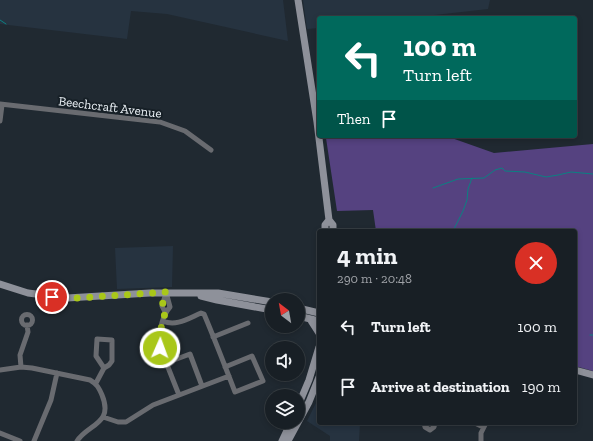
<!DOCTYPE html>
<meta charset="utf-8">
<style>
:root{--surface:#181f25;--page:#252c32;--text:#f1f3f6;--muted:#9fa2a7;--line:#363d42}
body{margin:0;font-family:"Zilla Slab",serif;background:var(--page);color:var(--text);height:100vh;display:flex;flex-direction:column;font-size:15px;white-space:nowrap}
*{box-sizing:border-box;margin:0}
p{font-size:13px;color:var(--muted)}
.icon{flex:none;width:22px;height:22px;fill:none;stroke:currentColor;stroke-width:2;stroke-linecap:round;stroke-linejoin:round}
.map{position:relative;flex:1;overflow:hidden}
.side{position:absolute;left:317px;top:229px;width:260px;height:196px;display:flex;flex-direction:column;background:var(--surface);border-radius:4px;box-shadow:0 2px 6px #0003,0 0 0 1px var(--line)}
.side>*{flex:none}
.hud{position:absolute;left:317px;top:16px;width:260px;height:122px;border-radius:4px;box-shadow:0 2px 6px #0003,0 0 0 1px var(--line);background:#00695c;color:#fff;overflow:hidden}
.needle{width:26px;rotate:329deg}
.buttons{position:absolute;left:265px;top:293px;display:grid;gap:8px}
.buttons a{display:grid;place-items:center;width:40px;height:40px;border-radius:50%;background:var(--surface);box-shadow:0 2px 6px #0003,0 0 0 1px var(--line);font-size:20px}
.pin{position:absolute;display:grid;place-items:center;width:34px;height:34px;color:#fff;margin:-17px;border:2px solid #fff;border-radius:50%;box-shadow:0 1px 4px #0007}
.me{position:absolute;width:44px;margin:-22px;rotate:2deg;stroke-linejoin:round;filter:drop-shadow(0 0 3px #0008)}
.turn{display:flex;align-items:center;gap:14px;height:84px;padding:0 20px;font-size:18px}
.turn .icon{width:52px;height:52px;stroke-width:2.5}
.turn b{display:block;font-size:28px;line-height:34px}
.then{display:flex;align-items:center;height:38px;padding:0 20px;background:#0003;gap:8px;font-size:15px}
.round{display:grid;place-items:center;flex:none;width:42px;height:42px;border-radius:21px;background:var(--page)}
.head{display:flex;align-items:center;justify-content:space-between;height:68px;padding:0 20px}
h1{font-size:24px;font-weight:800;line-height:30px}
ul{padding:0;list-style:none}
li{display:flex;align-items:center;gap:12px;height:60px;padding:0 20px}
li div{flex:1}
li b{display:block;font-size:15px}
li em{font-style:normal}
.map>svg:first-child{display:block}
.built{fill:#263340}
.green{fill:#554280}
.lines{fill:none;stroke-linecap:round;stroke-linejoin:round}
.stream{stroke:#0b8182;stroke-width:1}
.minor{stroke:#696b70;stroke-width:5}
.secondary{stroke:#8e919a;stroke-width:7}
.route{stroke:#a9c719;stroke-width:7;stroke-dasharray:0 12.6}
.labels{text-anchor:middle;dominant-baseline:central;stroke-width:4;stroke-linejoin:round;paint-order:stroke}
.street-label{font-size:13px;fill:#ecf2f7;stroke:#172027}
</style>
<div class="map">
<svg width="593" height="441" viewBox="0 0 593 441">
<rect width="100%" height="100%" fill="#202931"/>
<path class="built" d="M0,0h283l5,41 -121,-27 -36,-3 -4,28 -127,-15z
M303,0h187l-2,9 -80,9h-89v10l-12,1z
M173,246l-1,41 -55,2 -2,-41z
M319,397v26h41l-1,18h-29v-5l-23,-15z"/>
<path class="green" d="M340,136h106l48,17 99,-9v227l-18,-5v-135h-199l-3,-21 -36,1 -11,-73z"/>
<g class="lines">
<path class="stream" d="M0,20l6,4
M433,188l25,-9 26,-1 11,-8 7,-2 3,3 20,1 21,5 12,-2 13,-3 22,2
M453,231l10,-20 4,-11 1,-11 4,-11
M590,335h3"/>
<path class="minor" d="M0,104l160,18 25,9 26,19
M0,121l2,-16
M166,292l4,15c-8,9 -10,23 -12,35l21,53
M165,312l-3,-6 4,-13
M21.5 320a5.5 5.5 0 1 1 11 0a5.5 5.5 0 1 1-11 0Z
M163,321c13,6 26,-3 38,-8l3,1c11,26 21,52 31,78l28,-11 -11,-25 -27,11
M213,337l35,-14
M166,363l24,-9 12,32
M21,367l-1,-12 8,-23 -1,-7
M0,370l21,-3 11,1 58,12c7,4 9,8 12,15 12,29 -14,29 -25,46
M575,379l1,-9
M96,383l8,-15 5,-3 3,-4v-21l-15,-1 -1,17 8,12
M103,417l15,5h8l27,-17 76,-29
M424,423l1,4 5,3 4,-3 1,-4
M475,423l8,4
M0,433l20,8
M34,441l17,-41 6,-27
M481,441v-8l5,-10"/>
<path class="secondary" d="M298,0l19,122 12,98 4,5v6
M325,231v-6l4,-5
M0,284l28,9 39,5 83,-5h68l54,9
M201,296l16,4 55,10
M298,308l21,5
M298,316l21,5
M310,319l9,14
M575,370l18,5
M298,406l11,-26 10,-33
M282,441l9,-19
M288,441l21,-39 10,-25"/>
</g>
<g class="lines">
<path class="route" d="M52,297l26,1 88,-6 -4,14 3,6c-2,13 -8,23 -5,36"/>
</g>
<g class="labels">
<g class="street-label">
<text transform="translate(110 107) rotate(7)">Beechcraft Avenue</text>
</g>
</g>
</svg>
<div class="buttons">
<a><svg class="needle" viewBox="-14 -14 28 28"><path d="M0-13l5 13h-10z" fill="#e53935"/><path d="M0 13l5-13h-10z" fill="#9fa2a7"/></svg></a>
<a><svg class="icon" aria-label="sound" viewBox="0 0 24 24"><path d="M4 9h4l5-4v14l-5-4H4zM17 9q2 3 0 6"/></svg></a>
<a><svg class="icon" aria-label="layers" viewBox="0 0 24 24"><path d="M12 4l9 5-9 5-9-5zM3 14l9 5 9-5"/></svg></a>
</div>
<div class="pin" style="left:52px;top:297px;background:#d93025"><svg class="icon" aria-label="arrive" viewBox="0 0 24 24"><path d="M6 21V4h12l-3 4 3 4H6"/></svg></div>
<svg class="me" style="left:160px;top:348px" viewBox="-20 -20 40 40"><circle r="17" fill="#a9c719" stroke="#fff" stroke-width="3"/><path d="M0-11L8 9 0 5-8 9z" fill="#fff"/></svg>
<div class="hud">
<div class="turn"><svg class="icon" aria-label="left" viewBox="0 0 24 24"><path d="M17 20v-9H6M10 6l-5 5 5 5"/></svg><div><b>100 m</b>Turn left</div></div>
<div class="then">Then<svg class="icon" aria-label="arrive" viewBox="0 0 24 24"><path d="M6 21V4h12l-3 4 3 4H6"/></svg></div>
</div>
<section class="side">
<div class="head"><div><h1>4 min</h1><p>290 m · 20:48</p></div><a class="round" style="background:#d93025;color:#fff"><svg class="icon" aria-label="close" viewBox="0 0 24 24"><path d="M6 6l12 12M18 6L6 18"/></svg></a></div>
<ul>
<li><svg class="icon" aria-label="left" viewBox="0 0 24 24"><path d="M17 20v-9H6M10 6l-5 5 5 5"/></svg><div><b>Turn left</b></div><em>100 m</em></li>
<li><svg class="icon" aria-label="arrive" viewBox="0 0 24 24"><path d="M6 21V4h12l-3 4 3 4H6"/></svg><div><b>Arrive at destination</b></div><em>190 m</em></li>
</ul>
</section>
</div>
